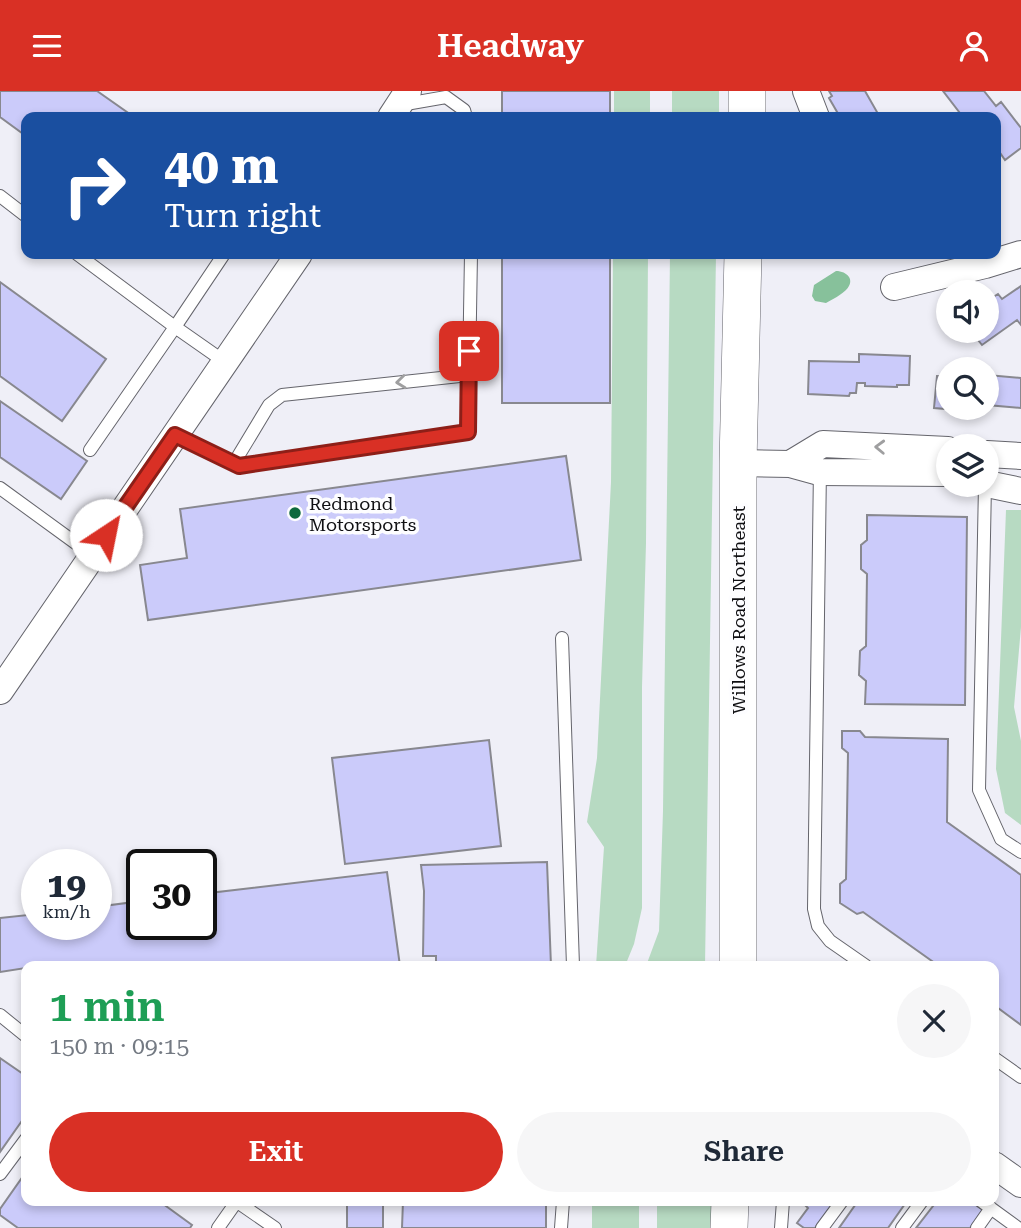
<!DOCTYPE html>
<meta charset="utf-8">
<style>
:root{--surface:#fff;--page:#f6f6f7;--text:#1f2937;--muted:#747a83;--accent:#d93025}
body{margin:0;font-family:"Roboto Serif",serif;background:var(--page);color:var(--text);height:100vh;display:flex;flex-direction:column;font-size:26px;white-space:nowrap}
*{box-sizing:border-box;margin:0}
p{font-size:23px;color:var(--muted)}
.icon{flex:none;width:38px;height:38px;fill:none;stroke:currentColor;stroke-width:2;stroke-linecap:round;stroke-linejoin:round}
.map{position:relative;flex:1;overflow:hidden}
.drawer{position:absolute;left:21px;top:870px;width:978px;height:245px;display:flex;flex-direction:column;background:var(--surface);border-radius:14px;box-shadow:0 4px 10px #0003}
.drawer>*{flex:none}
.guide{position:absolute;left:21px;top:21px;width:980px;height:147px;border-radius:14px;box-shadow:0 4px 10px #0003;background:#1a4fa0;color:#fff;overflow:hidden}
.tools{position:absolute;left:936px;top:189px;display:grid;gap:14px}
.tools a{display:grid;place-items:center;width:63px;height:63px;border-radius:50%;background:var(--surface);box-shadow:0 4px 10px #0003;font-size:35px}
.speed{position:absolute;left:21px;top:758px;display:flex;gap:14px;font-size:35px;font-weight:700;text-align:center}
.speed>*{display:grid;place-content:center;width:91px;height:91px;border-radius:50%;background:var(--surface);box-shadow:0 4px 10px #0003;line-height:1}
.speed small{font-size:18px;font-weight:400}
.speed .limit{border:4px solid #111;border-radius:10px;background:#fff;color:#111}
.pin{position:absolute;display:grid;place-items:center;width:60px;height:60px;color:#fff;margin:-30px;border-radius:14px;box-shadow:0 4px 10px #0006}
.me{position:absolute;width:77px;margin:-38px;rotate:34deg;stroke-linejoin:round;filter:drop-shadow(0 0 5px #0008)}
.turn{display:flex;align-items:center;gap:24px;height:147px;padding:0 28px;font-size:32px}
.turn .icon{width:91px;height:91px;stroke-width:2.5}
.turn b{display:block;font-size:49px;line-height:60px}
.round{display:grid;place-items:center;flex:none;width:74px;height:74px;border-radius:37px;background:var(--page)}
.headline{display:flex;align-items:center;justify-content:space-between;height:119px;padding:0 28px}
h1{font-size:42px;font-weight:600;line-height:52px;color:#1e9e55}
.primary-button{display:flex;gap:14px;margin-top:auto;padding:14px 28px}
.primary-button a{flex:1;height:80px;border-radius:42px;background:var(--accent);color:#fff;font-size:28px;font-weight:600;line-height:80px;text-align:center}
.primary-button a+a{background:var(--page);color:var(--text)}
header{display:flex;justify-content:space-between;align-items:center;height:91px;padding:0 28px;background:var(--accent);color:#fff;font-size:32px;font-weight:600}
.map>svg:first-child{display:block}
.green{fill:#b7dac2}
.water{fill:#87c19b}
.building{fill:#cbcbfa;stroke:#88888f;stroke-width:2}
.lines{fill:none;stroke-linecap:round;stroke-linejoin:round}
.lane-casing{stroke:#65656c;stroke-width:14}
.street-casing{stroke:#65656c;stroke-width:28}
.secondary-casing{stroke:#65656c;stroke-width:38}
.lane{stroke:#fff;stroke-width:12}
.street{stroke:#fff;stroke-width:26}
.secondary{stroke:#fff;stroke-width:37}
.oneway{stroke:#9f9fa0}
.route-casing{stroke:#8d1f18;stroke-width:18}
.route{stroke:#d93025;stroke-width:12}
.poi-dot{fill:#0d693d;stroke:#fdfdff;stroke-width:2.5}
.labels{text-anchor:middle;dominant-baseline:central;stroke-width:7;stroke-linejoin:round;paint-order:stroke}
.poi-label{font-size:18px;fill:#0f0f12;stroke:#fdfdff;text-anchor:start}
.street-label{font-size:18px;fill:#0f0f12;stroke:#fdfdff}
</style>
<header><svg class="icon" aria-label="menu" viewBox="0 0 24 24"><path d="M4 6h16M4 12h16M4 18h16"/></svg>Headway<svg class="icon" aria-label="person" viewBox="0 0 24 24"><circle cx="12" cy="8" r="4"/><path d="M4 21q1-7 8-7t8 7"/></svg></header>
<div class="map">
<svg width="1021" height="1137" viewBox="0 0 1021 1137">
<rect width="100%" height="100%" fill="#efeff7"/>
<path class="green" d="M614,0h36v26h-36z
M672,0h47v26h-47z
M613,163h35l-2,289 -4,144v221l-8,36 -9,22h-29l8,-119 -17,-25 10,-64 14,-276z
M670,163h46l-11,712h-59l13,-35 4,-120z
M1006,419h15v117l-7,80 7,34v84l-16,-12 -9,-44z
M592,1110h47v27h-47z
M657,1110h54v27h-54z"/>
<path class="water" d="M836,180c11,0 20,9 10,19 -5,5 -13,9 -20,13l-11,-2 -3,-5 2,-11z"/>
<path class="building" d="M0,0h97l37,26h-108v19l-26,-19z
M502,0h108v26h-108z
M829,0h36l12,21 -9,5h-28l-11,-19 3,-2z
M943,0h41l12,15 5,-4 20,26v20l-16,12 -9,-13v-30h-33z
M502,163h108v149h-108z
M809,163h28v4h-28z
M0,191l106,77 -44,62 -62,-45z
M1021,195v39l-4,-5 -35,25 -11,-14h16v-30l11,-7 4,5z
M859,263l51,2 -1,29h-12v2l-32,-1v-3h-8l-1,10h-6l-1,3 -41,-2 1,-33 50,1z
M987,284l34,3v30l-34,-3z
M937,285l11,1v31h34l-1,4 -47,-4z
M0,310l87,60 -26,38 -61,-42z
M566,365l15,104 -433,60 -8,-55 47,-7 -7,-49z
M867,424l100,2 -2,188 -100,-1 1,-23 -7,-6 1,-24 6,-5 1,-72 -6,-5v-24l6,-5z
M842,640h18l5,6 83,2 -1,83 74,53v150l-27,-20v-39h-55l-76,-54 -6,2 -17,-11v-19l6,-5 2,-126 -6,-5z
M489,649l12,106 -156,18 -13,-106z
M547,771l4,104h-115v-10h-13l1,-65 -3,-26z
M387,781l13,94h-374v2l-26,4v-54l37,-4v10h59v-17l46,-6v23h59v-30z
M0,967l26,18v39l-26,37z
M26,1081v29h133l33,24 -2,3h-172l-18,-13v-6z
M347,1110h36v27h-36z
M403,1110h143v27h-144z
M805,1110h30l-20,27h-11l-7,-5 11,-15 -5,-5z
M858,1110h49l-19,27h-49z
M937,1110h33l13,9 -13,18h-54z"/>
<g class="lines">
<g class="lane-casing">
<path id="lane" d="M400,14l46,-8 18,13 2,7
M0,105l26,20
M77,163l98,73 -85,123
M224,163l-49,73 50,35
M175,343l64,32 229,-34 3,-178
M234,372l35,-58 13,-10 187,-20
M820,377l-6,441 4,17 12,15 36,25
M985,394l-6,305 22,49 20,13
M0,397l92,67
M562,547l11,328
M0,924l26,21
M994,967l27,19
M0,1083l26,-35
M236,1110l39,27
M981,1110l37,27
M218,1137l19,-27
M561,1137l2,-27
M781,1137l2,-27
M822,1137l20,-27
M902,1137l20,-27
M977,1137l14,-20"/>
</g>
<g class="street-casing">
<path id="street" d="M806,0l10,26
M391,26l17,-26
M894,196l91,-22 36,-11
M948,359l-125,-6 -33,20 29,8 129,1
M987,363l34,2
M738,372l52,1
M987,393l34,7
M0,600l299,-437
M994,1074l27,19"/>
</g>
<g class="secondary-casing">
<path id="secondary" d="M747,26v-26
M738,875v-503l5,-209
M729,1137l1,-27"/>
</g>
<use href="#lane" class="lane"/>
<use href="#street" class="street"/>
<use href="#secondary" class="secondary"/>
</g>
<defs><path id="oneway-chevron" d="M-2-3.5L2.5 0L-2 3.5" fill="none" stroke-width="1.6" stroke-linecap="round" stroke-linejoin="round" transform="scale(1.75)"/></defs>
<g class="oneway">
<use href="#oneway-chevron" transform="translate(401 291) rotate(174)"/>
<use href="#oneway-chevron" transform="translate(880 356) rotate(-178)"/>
</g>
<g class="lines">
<g class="route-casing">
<path id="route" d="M106,444l69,-100 64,31 229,-34 1,-81"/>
</g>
<use href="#route" class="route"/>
</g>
<circle class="poi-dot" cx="295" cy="422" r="7"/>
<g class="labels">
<g class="poi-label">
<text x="309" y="412">Redmond<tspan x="309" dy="21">Motorsports</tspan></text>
</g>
<g class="street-label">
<text transform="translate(738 519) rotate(-90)">Willows Road Northeast</text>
</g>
</g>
</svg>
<div class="tools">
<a><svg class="icon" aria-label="sound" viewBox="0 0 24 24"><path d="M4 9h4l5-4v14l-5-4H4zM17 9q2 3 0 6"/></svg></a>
<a><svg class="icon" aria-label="search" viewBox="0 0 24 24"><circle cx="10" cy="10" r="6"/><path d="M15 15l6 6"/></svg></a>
<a><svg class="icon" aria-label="layers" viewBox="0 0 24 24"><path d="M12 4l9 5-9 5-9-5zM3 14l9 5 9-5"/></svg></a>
</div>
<div class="speed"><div>19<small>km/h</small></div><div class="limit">30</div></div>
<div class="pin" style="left:469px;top:260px;background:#d93025"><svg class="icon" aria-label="arrive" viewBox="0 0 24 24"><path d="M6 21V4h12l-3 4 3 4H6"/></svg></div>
<svg class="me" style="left:106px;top:444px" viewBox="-20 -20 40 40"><circle r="19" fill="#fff"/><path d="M0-13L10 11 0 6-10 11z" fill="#d93025"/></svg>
<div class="guide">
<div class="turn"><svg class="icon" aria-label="right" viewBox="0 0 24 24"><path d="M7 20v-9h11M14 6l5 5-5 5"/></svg><div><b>40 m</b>Turn right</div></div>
</div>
<section class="drawer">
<div class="headline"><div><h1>1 min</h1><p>150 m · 09:15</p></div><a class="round"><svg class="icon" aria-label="close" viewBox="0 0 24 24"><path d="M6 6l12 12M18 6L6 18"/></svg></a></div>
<div class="primary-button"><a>Exit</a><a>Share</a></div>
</section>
</div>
